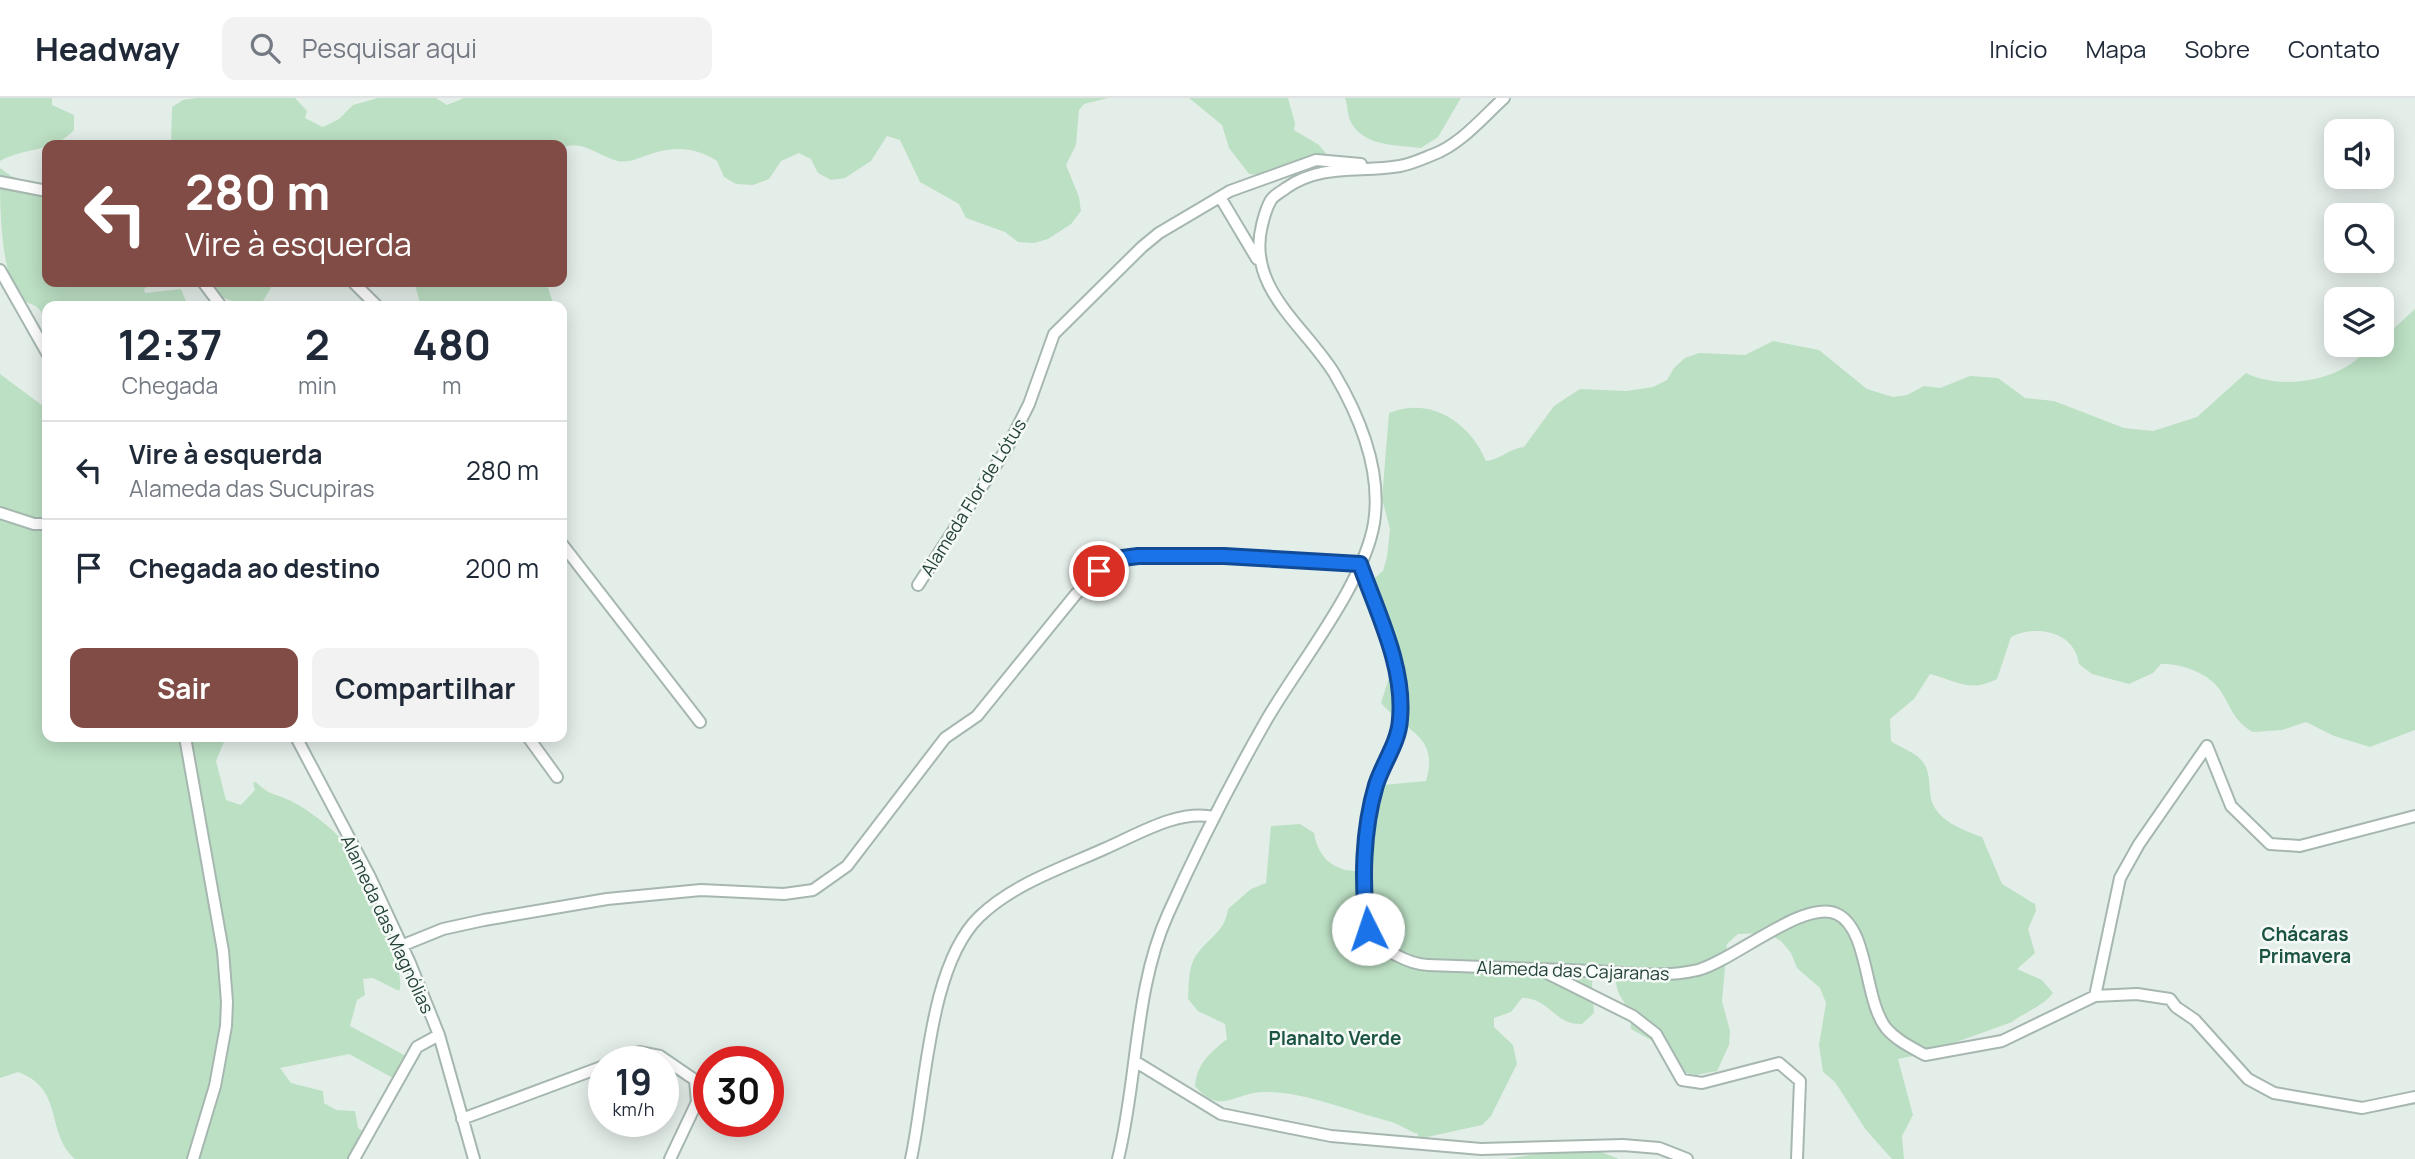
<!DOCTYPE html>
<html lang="pt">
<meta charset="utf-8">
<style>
:root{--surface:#fff;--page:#f2f2f3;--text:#1f2937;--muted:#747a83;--line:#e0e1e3;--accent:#814c45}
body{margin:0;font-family:Manrope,sans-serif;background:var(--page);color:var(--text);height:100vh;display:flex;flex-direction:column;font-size:26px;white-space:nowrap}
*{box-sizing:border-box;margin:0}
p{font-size:23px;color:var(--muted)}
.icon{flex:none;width:38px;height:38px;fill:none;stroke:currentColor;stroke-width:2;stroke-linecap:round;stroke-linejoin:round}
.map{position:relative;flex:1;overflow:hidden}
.drawer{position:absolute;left:42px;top:203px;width:525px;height:441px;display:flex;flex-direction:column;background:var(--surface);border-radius:14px;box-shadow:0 4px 18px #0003}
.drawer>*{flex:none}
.top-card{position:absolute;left:42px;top:42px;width:525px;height:147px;border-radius:14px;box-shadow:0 4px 18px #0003;background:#814c45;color:#fff;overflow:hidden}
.controls{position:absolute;left:2324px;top:21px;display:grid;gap:14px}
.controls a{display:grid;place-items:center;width:70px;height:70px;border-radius:14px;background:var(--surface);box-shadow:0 4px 18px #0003;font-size:35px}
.speed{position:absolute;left:588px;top:948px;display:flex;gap:14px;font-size:35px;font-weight:700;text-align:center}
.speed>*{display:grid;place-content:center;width:91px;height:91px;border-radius:50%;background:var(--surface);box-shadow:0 4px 18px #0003;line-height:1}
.speed small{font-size:18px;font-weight:400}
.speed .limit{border:10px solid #d22;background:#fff;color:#111}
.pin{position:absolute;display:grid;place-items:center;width:60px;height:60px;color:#fff;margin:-30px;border:4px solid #fff;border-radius:50%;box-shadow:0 2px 7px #0007}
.me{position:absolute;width:77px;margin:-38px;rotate:356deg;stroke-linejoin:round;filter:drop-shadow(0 0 5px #0008)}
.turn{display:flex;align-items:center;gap:24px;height:147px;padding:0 28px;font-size:32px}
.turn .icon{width:91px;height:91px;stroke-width:2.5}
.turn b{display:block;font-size:49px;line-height:60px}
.eta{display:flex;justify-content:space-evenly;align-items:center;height:119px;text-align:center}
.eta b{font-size:42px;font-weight:700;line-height:49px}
.primary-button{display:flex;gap:14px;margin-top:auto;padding:14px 28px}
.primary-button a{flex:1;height:80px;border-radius:14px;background:var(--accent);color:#fff;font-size:28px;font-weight:700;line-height:80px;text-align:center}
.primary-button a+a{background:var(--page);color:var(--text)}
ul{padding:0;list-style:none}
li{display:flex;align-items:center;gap:21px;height:98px;padding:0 28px;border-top:2px solid var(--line)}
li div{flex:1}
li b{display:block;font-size:26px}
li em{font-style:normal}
header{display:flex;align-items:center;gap:42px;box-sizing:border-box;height:98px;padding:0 35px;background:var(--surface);border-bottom:2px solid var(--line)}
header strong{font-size:33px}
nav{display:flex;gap:38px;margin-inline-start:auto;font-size:24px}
.search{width:490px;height:63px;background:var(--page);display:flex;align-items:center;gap:18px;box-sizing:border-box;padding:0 24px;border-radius:14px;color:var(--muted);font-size:26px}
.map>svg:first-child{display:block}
.green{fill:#bce0c4}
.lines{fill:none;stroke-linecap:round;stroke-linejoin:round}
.minor-casing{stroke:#a6b7b0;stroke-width:14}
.minor{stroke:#fff;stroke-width:10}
.route-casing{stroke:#114b97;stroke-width:18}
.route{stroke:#1a73e8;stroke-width:12}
.labels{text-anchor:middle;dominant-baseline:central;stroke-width:5;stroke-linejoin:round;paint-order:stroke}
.street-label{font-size:18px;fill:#224137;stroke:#f5faf7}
.neighbourhood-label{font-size:19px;font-weight:bold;fill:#1c5444;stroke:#f5faf7}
</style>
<header>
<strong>Headway</strong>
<div class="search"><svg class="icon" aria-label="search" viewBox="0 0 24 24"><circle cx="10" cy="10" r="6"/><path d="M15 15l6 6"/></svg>Pesquisar aqui</div>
<nav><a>Início</a><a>Mapa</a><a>Sobre</a><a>Contato</a></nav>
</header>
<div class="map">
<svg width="2415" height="1061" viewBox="0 0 2415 1061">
<rect width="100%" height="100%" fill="#e4eee9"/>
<path class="green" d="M0,0h52v7l22,10v15c-20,22 -48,17 -74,31z
M196,0h99l12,13 -2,7 18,9 16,-8 14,-14 25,-7h58l11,7 17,-7h644l-24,6 -5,6 -3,35 -10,20 13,32 2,14 -10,13 -23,15 -14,4 -16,-1 -13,-10 -39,-14 -7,-14 -39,-22 -20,-42 -13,-4 -16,25 -26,17 -14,2 -13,-7 -7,-14 -12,-6 -18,8 -12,18 -16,6 -17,-1 -12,-7 -7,-16c-23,-15 -46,-15 -72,-5 -9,3 -17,7 -27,5 -18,-4 -37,-23 -56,-13v-3h-391l1,-38 11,-7z
M1189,0h99l7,25 -1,7 25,15 10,12 -7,13c-25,7 -48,7 -73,4l-20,-26 -7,-23z
M1345,0h116l-23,39 -17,11c-23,-3 -60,-1 -71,-28 -3,-6 -2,-15 -5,-22z
M0,70l11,8 36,12v94h108l-11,7 1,4 36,-4 7,17h-141v22c-8,-32 -16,-17 -30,-34 -17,-31 -17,-87 -17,-126z
M197,184h94l-11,5 -8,-1 -9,15c-25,9 -34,-5 -59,-9z
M414,184h132l8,24h-133z
M2415,211v421l-45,17 -36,-11 -28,-14 -24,8 -29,2c-19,-10 -22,-25 -33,-42 -11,-17 -40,-27 -59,-26l-8,9 -24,11 -37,-10 -13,-10c-4,-32 -42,-40 -68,-27l-14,42c-28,14 -40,2 -67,-5l-16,25 -24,20 1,22c11,8 29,12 35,26 4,9 3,22 5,32 6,22 32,31 51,38l20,47 33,20 1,7 -8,18 7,24 -18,16 25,11 11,13c-11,14 -27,18 -41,29l-89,32 -25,5 15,56 -11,21 2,23h-12l-26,-29 -31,-48 -12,-10 -4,-27 7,-42 -6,-15 -23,-20 -6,-15 -10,-12 -14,-8 -29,1 -11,10 -5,57 8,30 -1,14 -12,26 -21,4 -10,-2 -35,-33 -20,-11 -1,-16 -12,-21 -3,-13 -4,-5h-11l-8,8 2,31 -12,11c-28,1 -32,-26 -60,-26l-11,14 -17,6v9l19,18 4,19 -26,52 -9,9 -64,14v-5c-10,-3 -20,-11 -30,-13 -39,-10 -85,-30 -125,-29 -30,1 -43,24 -68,-6 2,-23 15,-33 32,-47l-2,-15 -27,-13 -10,-12c1,-13 0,-28 6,-40 10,-19 31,-25 34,-50l23,-20 15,-6 5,-57 29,-2 14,9c5,31 28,42 57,37l7,-71 5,-14 43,-4c14,-46 -21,-49 -45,-78l12,-38 2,-34 -10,-13 -14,-37 12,-10 4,-14 3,-28 -8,-30 7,-86c41,-17 81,9 97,48 15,-2 23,-12 38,-14l30,-41 26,-17 46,2 27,-4 14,-7 7,-12 11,-10 14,-5 46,2 28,-14 46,9 48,39 26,8 14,-2 17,-9 16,2 30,-12 28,2 27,20 29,3 70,27 29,3 44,-14 49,-44c39,19 99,7 125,-28h11v-10l8,-3z
M0,276l47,35v328h179l-10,24 10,39 15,5 14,-15 -2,-7 3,-1c11,11 15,11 28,16 15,5 45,27 55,39 13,25 71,132 60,154l-26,-13 -10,1 2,16 -8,5 -7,26 56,30 -13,22 -44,-24 -69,14 11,15 32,8 1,12 12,7 19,1 3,17 5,3 -15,28h-273c-30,-26 -10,-70 -57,-87l-18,6z
M1574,1050l27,4 18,7h-114z"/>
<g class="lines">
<g class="minor-casing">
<path id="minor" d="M0,84l47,9
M1220,99l37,62
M0,172l47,83
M203,184l18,24
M353,184l24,24
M0,415l34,11h13
M562,446l138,178
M918,487l89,-137 22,-44 25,-70 88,-87 17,-14 71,-42 86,-31 45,4
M185,639l38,214 4,51 -1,24 -11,60 -22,73
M296,639l74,140 40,86 29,72 35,124
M528,639l29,40
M2207,648l-68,98 -19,34 -25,118 42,-2 33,5 6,8 19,13 53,59 26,14 88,15 53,-11
M2207,648l24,60 39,38 30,2 115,-30
M401,848l42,-17 41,-9 123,-21 94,-9 83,4 29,-4 34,-24 98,-128 32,-22 99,-122 39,-35 22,-3h87l136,8c16,45 41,95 41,144 0,28 -16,50 -24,76 -9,28 -20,122 -7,148 10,18 39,32 58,33 55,2 110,4 165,6 34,2 71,7 105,-1 35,-9 107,-72 139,-56 32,15 27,86 49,114 10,12 25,19 39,27l77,-14 93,-45
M1545,874l88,44 23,18 26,46 20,3 77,-20 21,18 -3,78
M612,964l27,-10 21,4 35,24 2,22 -27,57
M1136,964l85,52 110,22 150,13 142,-4 36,3 28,11
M462,1021l142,-53
M354,1061l63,-112 22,-12
M911,1061c15,-68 17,-192 68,-242 34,-33 83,-49 125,-68 33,-14 73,-40 110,-32
M1118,1061c20,-80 16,-170 50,-245 30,-67 63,-132 99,-195 32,-55 97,-135 107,-196 8,-52 -14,-106 -40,-150 -29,-47 -88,-85 -72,-148 2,-8 4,-17 9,-25 3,-5 10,-8 15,-12 36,-25 74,-15 114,-22 11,-2 22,-7 32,-11 28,-10 50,-37 72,-57"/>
</g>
<use href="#minor" class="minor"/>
</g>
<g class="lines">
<g class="route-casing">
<path id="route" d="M1099,473l16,-12 23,-3h86l136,8c17,48 45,103 40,155 -1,23 -17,44 -24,66 -13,44 -15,98 -8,144"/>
</g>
<use href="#route" class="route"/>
</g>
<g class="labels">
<g class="street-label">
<text transform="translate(973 399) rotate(-58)">Alameda Flor de Lótus</text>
<text transform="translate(388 826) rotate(65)">Alameda das Magnólias</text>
<text transform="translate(1573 872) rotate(2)">Alameda das Cajaranas</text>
</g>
<g class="neighbourhood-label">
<text x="2305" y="836">Chácaras<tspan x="2305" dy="22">Primavera</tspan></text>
<text x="1335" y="940">Planalto Verde</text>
</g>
</g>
</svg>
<div class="controls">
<a><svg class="icon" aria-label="sound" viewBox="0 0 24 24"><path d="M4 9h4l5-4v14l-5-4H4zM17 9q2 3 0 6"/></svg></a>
<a><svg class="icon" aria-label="search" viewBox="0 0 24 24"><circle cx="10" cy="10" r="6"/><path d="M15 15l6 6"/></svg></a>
<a><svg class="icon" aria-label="layers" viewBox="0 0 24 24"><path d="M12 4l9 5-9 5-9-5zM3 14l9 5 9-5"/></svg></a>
</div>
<div class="speed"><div>19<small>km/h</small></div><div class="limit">30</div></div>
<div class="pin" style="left:1099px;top:473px;background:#d93025"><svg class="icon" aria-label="arrive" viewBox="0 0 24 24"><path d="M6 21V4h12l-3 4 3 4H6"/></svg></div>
<svg class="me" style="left:1368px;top:831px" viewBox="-20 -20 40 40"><circle r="19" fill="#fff"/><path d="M0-13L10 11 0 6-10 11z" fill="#1a73e8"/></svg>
<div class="top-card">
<div class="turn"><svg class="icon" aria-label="left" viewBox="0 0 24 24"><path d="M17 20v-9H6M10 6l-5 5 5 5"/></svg><div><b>280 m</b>Vire à esquerda</div></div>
</div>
<section class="drawer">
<div class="eta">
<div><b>12:37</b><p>Chegada</p></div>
<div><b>2</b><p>min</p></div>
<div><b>480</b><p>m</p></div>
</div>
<ul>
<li><svg class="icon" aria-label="left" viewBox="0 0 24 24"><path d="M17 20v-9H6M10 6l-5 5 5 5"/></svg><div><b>Vire à esquerda</b><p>Alameda das Sucupiras</p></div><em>280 m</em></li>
<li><svg class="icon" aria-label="arrive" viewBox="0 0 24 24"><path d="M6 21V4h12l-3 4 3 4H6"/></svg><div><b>Chegada ao destino</b></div><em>200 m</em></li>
</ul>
<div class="primary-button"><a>Sair</a><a>Compartilhar</a></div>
</section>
</div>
